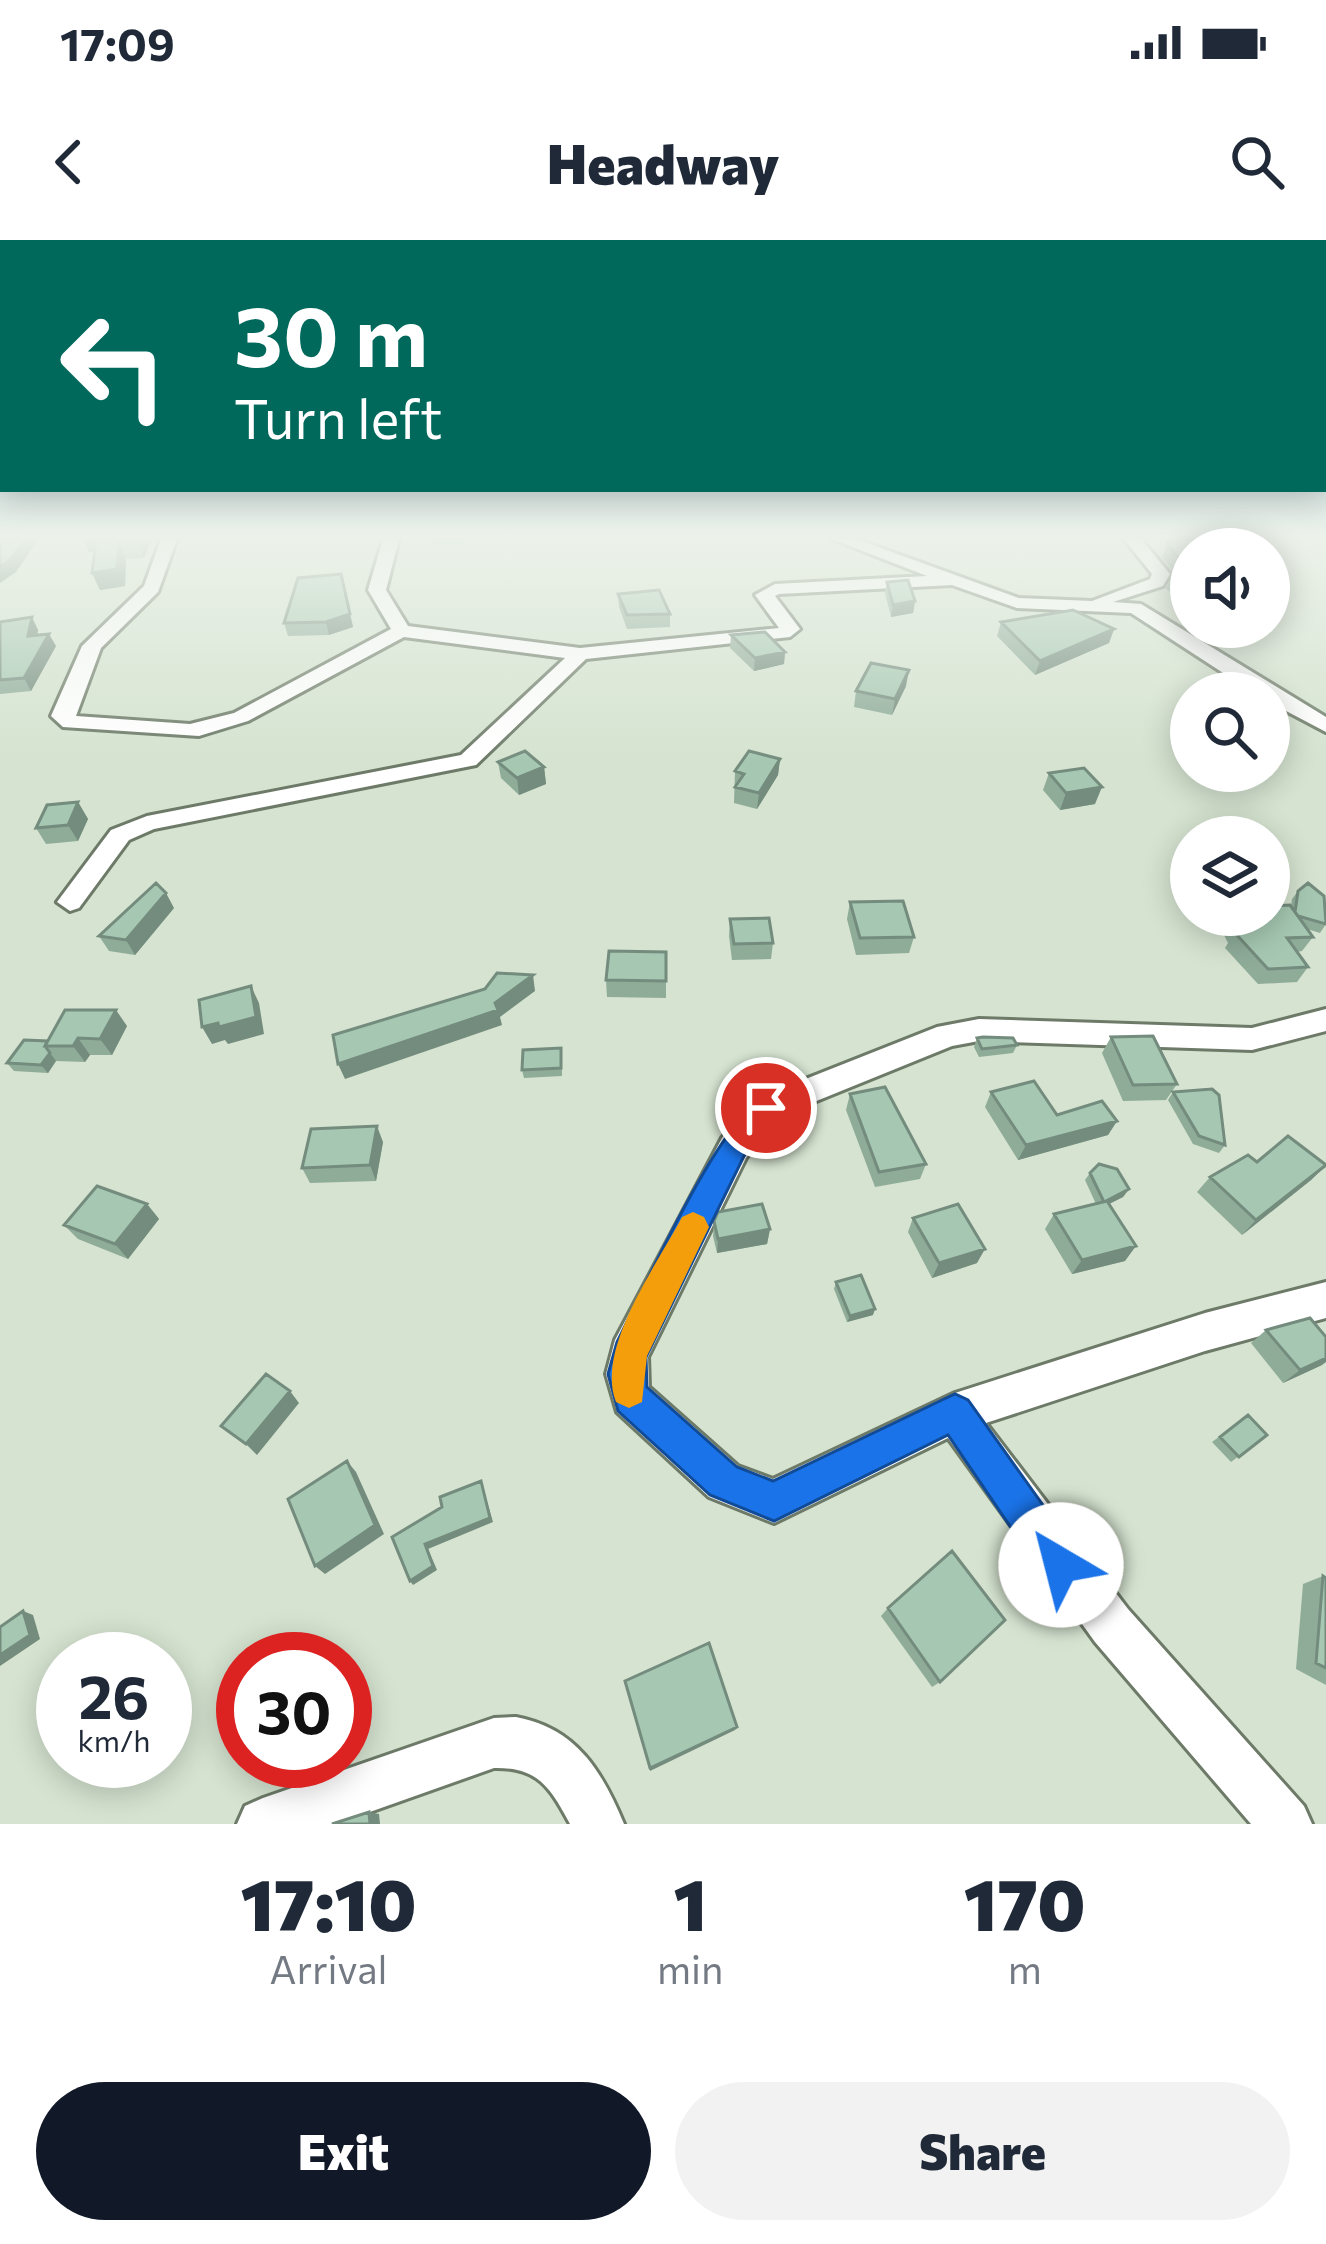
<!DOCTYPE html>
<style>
:root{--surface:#fff;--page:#f2f2f3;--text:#1f2937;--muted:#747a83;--accent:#111827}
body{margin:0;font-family:Commissioner,sans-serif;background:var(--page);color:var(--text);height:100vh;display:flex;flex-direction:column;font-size:45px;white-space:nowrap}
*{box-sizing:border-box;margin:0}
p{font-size:39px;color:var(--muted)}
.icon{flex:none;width:66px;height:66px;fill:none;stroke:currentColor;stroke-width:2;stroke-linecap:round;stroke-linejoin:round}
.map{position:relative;height:1584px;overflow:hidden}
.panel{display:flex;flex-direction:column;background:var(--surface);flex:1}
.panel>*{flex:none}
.hud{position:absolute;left:0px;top:0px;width:1326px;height:252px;box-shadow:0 6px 30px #0003;background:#00695c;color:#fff;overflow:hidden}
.tools{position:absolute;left:1170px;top:288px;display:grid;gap:24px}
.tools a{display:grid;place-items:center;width:120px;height:120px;border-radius:50%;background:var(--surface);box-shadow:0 6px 30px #0003;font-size:60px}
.speed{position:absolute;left:36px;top:1392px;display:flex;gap:24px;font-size:60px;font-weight:700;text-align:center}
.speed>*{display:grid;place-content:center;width:156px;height:156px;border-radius:50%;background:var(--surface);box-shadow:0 6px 30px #0003;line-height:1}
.speed small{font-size:30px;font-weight:400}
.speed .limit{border:18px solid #d22;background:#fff;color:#111}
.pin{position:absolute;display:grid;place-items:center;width:102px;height:102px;color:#fff;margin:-51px;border:6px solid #fff;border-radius:50%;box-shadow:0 3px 12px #0007}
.me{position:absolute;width:132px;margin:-66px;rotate:323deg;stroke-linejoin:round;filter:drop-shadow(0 0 9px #0008)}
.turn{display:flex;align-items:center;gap:42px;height:252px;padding:0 36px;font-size:54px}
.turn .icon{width:156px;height:156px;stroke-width:2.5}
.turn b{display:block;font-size:84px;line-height:102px}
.eta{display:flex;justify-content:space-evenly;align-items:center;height:204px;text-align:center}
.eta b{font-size:72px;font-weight:800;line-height:84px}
.button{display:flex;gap:24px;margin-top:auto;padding:24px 36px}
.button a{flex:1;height:138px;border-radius:72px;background:var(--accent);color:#fff;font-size:48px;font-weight:800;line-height:138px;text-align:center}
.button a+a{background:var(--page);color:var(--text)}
.status{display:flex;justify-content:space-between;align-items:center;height:84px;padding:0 60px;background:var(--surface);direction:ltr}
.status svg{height:33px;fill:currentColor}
header{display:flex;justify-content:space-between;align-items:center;height:156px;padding:0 36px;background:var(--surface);font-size:54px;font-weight:800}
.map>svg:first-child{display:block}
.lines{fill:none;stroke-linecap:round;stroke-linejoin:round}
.street-casing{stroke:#6d7a68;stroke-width:6}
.street{fill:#fff;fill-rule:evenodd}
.wall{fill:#8fac99}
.shaded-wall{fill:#748c7d}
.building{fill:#a6c8b2;stroke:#748c7d;stroke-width:3}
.route{fill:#1a73e8;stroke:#114b97;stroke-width:3}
.slow{fill:#f59e0b}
</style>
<div class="status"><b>17:09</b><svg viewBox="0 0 49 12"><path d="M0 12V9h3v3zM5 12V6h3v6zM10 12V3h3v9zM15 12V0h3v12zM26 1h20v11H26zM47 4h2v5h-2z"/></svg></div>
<header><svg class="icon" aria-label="back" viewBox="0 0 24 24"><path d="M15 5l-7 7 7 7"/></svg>Headway<svg class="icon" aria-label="search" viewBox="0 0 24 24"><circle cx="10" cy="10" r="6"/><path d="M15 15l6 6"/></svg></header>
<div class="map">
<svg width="1326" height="1584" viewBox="0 0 1326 1584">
<rect width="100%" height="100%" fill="#d5e3d0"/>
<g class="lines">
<g class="street-casing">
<path id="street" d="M161,299h16l-19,53 -57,56 -25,68 114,8 44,-11 157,-84 -23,-39 15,-51h16l-13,51 22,36 172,22 199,-20 -24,-33 20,-11 152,-8 -95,-37h24l163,59 73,3 58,-22 2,-5 -28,-35h17l29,35 -7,12 -50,16 28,2 185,113v15l-57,-30v-9h-15l-123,-80 -114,-5 -65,-23 -173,9 -4,2 25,33 -10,8 -204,22 -110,106 -322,64 -25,11 -50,68 -9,3 -13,-9 54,-72 36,-14 314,-61 104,-97 -161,-21 -156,84 -49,15 -136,-9 -12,-11 31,-70 62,-60z
M1326,769v22l-74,19 -273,-9 -27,5 -175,71 -31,41 -98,199 1,30 89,79 35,13 182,-86 250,-80 121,-31v36l-121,33 -219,72 142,186 176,197 8,18h-61l-156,-182 -147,-204 -174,85 -65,-26 -92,-85 -11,-38 9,-34 107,-202 33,-39 182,-72 42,-8 273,9z
M516,1477c60,11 86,54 108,107h-54c-20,-37 -32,-57 -76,-56l-158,56h-99l8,-18 18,-8 231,-80z"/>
</g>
<use href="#street" class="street"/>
</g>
<path class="wall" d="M84,299h68l-8,19 -18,1 -1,27 -25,4 -8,-17 2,-22 -5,1z
M432,299h34l-1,5 -31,1z
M1169,299l22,28 -12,31 -13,-9 7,-17 -11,-15z
M341,334l12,53 -24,8 -41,1 -4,-13z
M887,342l28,19 -2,12 -22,4 -6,-24z
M618,354l52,20v13l-43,2 -8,-22z
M0,382l38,8 -1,5 19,11 -25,45 -31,3z
M1001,382l113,7 -5,14 -74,32 -38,-39z
M731,395l54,17 -1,12 -30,7 -24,-23z
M906,446l-14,29 -38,-8 2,-16z
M780,519l-2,16 -21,34 -23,-6 1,-32z
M498,522l46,5 2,17 -27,11 -18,-17z
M1049,533l46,31 -35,6 -17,-20z
M78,562l10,17 -10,22 -32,3 -10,-16z
M1298,651l28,33 -6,9 -13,-4 6,8 -11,14 -5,1 11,15 -11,15 -39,2 -33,-36 3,-5 -14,-28h55l22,-8 1,-8z
M850,662l64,35 -5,16 -53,2 -9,-36z
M174,668l-39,47 -26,-4 -10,-15z
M730,679l43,24 -2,16 -39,1 -3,-24z
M666,712v46l-59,-1 -1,-17z
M127,786l-15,29h-22l-5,7 -29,-1 -8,12 -34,-2 -7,-8 40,-22z
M1111,797l66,47 -11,16 -43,1 -21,-48z
M977,798l40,7 -4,8 -34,4 -5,-10z
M562,816v20l-38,2 -2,-8z
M991,852l66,23 60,6 -9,14 -90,25 -33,-53z
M1173,852l52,53 -6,8 -26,-9 -25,-44z
M850,854l76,70 -6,15 -45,8 -29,-77z
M383,902l-7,39 -66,2 -8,-15z
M1326,925l-15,15 -69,55 -45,-43 13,-15z
M1090,933l39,16 -6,8 -14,7 16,57 -53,13 -27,-45 9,-15 42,-10 -11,-24z
M147,964l12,15 -31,40 -50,-20 -14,-14z
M913,978l64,45 -45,15 -24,-46z
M714,981l56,8 -3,15 -50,9 -4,-17z
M836,1042l37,33 -26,7 -13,-33z
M1266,1090l56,35 -39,18 -32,-40z
M1248,1175l19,20 -36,27 -19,-20z
M1323,1336l3,2v107l-30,-16 7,-85z
M888,1368l52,74 -8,5 -51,-71z"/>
<path class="shaded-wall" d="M26,299h13l-23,33 -16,11v-16z
M84,299h15l4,11 -14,2z
M138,299h14l-8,19 -7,-17z
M119,302l7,17 -1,27 -25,4 -8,-17z
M341,334l12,53 -24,8 -3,-13z
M915,361l-2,12 -22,4 2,-12z
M32,377l6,13 -3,19 -7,-13z
M1114,389l-5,14 -74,32 5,-14z
M49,394l7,12 -25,45 -7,-13z
M785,412l-1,12 -30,7 1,-13z
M909,430l-3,16 -14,29 3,-16z
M780,519l-2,16 -21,34 2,-16z
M544,527l2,17 -27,11 -2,-17z
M1102,547l-7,17 -35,6 6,-17z
M78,562l10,17 -10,22 -10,-16z
M166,653l8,15 -39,47 -9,-15z
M533,735l2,16 -35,26 2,8 -157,54 -7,-15 157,-61z
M251,746l8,17 5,31 -36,10 -3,-4 -13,4 -10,-17z
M116,770l11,16 -15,29 -12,-16z
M78,798l12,17 -5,7 -12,-16z
M50,813l6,8 -8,12 -7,-8z
M1117,881l-9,14 -90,25 8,-15z
M377,886l6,16 -7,39 -6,-16z
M1326,925l-15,15 -69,55 14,-15z
M1129,949l-6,8 -24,12 5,-7z
M147,964l12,15 -31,40 -13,-15z
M770,989l-3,15 -50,9 1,-14z
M1136,1006l-11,15 -53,13 10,-14z
M985,1009l-8,14 -45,15 7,-15z
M875,1069l-2,6 -26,7 3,-6z
M1326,1118v4l-4,3 -39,18 17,-13z
M290,1151l9,12 -42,52 -11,-11z
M347,1221l9,11 28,62 -59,40 -10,-8z
M481,1241l12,41 -65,27 9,21 -24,15 -3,-4 15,-37z
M23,1371l10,4 7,24 -40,27v-11z
M737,1487l-2,3 -85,41v-3z
M369,1572l10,2 1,10h-10z"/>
<path class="building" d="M0,299h26l-16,21 -10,7z
M96,299h42l-1,2 -18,1 -2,27 -25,4z
M1169,299h32l-4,10h-6v18l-7,17 -13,-8 9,-16 -13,-16z
M341,334l9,40 -24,8 -42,1 14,-45z
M908,340l7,21 -22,4 -6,-23z
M659,350l11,24 -43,1 -9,-21z
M1073,370l41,19 -74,32 -39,-39z
M32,377l-4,19 21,-2 -25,44 -24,2v-58z
M765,392l20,20 -30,6 -24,-23z
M871,423l38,7 -14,29 -39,-8z
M525,511l19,16 -27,11 -19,-16z
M749,511l31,8 -21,34 -24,-6 9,-13 -9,-3z
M1084,528l18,19 -36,6 -17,-20z
M78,562l-10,23 -32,3 11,-23z
M156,643l10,10 -40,47 -27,-4z
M1308,643l16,13 2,28 -28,-8 -3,-4 3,-21z
M903,661l11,36 -54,1 -10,-36z
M1290,665l23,32 -26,1 21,29 -40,2 -33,-36h5l-9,-18h38v-9z
M769,678l4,25 -39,1 -4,-25z
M609,711l57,1v29l-60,-1z
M497,733l36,2 -38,28 3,7 -160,54 -5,-29 152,-46z
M251,746l5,31 -37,10 -1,-4 -16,4 -3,-27z
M65,770h51l-16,29 -22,-1 -5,8h-28z
M1153,796l24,48 -44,1 -22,-48z
M983,797l30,1 4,7 -35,4 -5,-11z
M24,800l23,1 -2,5 5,7 -9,12 -34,-2z
M561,808v20l-39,2 1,-20z
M1034,841l23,34 45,-14 15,20 -91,24 -35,-53z
M885,847l41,77 -47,8 -29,-78z
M1212,849l7,6 6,50 -26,-9 -26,-44z
M377,886l-7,39 -68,3 9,-39z
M1288,896l38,29 -70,55 -46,-43 38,-22 9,7z
M1099,924l18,5 12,20 -25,13 -14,-29z
M97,946l50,18 -32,40 -51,-19z
M1107,961l29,45 -54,14 -28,-46z
M762,964l8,25 -52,10 -4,-18 4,-9z
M958,964l27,45 -46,14 -26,-45z
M861,1035l14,34 -25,7 -14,-34z
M1310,1078l16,19v21l-26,12 -34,-40z
M266,1134l24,17 -44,53 -25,-18z
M1248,1175l19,20 -28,22 -19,-20z
M347,1221l28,64 -60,41 -27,-67z
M481,1241l9,37 -65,26 8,22 -23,15 -18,-44 50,-30 -2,-10z
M952,1311l53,69 -65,62 -52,-74z
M1323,1336l3,2v90l-10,-5z
M23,1371l7,24 -30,20v-28z
M709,1403l28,84 -87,41 -25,-87z
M369,1572l1,12h-38z"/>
<linearGradient id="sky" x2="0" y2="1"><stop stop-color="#7daec9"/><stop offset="0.57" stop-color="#ecf2ea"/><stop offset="1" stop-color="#ecf2ea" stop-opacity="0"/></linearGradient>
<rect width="1326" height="521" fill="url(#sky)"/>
<path class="route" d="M766,857l14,11 -36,48 -98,201 1,30 90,80 36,14 169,-81 13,-6 13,6 107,150 6,15 -6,14 -14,6 -15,-6 -98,-144 -174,86 -64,-26 -92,-84 -10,-37 9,-32c24,-47 106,-231 149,-245z"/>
<path class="slow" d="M693,972l11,5 5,10 -62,129 -5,46 -13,6 -13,-6c-21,-53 41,-137 66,-185z"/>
</svg>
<div class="tools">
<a><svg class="icon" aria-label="sound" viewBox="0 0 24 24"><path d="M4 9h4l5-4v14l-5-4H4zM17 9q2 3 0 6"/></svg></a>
<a><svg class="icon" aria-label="search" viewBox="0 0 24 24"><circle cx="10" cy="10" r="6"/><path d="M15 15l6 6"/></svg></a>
<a><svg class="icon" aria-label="layers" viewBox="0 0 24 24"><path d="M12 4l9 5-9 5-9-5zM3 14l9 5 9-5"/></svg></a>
</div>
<div class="speed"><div>26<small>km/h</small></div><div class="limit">30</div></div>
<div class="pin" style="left:766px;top:868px;background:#d93025"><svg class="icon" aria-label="arrive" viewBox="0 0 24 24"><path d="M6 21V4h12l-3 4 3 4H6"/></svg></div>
<svg class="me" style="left:1061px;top:1325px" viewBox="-20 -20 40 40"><circle r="19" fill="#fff"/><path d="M0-13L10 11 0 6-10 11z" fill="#1a73e8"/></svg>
<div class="hud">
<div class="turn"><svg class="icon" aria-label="left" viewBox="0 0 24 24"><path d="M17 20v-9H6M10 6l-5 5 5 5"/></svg><div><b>30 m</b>Turn left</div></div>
</div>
</div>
<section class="panel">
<div class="eta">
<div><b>17:10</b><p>Arrival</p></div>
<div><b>1</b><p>min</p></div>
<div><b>170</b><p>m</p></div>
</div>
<div class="button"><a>Exit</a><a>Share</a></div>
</section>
